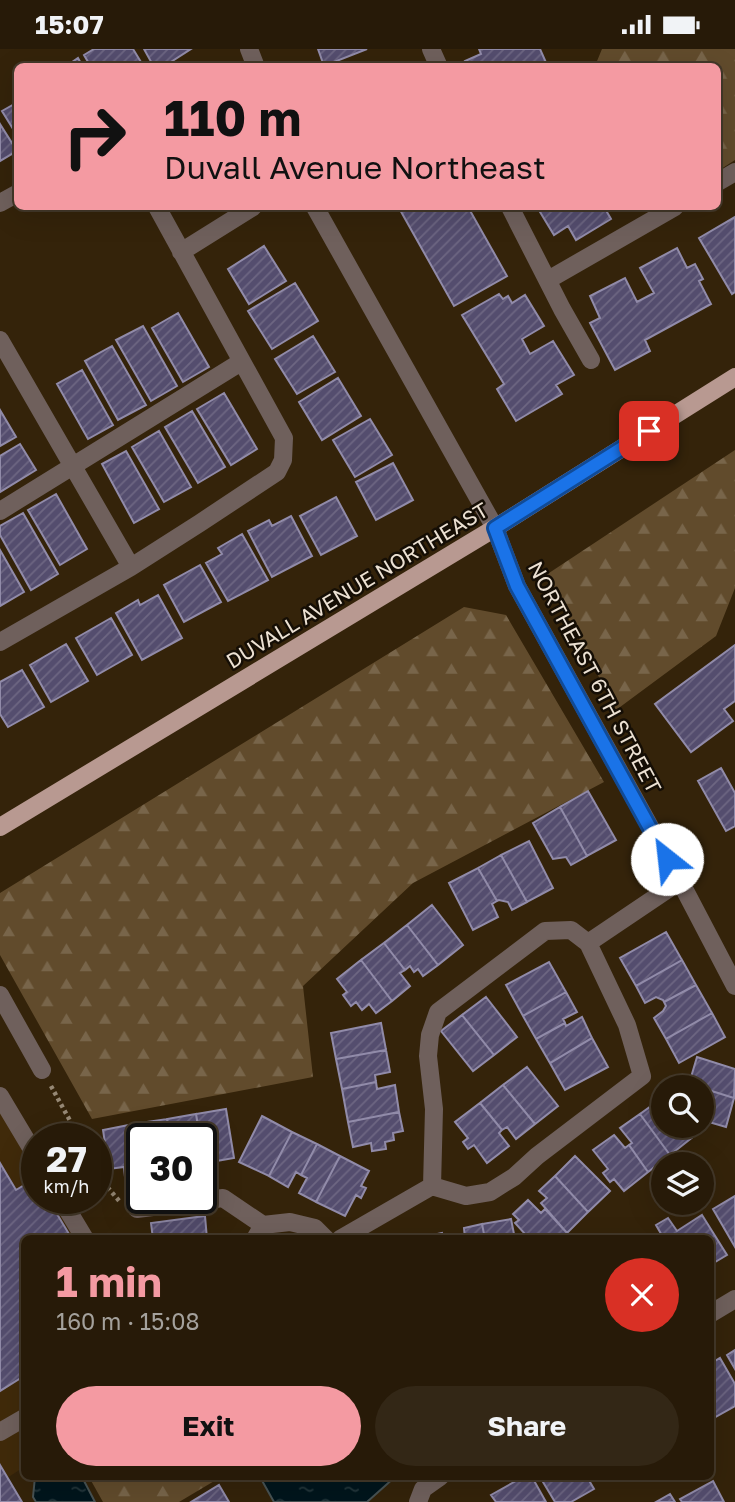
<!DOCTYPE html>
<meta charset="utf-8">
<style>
:root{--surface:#271a08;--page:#332716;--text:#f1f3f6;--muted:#a4a19c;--line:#433829;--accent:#f49aa2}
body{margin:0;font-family:"Golos Text",sans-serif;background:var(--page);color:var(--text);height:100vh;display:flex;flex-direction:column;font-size:26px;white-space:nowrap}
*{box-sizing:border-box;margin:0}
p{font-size:23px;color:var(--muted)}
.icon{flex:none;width:38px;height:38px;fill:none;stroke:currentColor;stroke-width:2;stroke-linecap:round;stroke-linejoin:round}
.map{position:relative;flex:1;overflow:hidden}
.details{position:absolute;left:21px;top:1186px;width:693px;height:245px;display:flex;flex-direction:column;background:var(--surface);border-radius:10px;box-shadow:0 7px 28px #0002,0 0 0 2px var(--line)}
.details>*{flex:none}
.hud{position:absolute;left:14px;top:14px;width:707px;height:147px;border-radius:10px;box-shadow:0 7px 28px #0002,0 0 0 2px var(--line);background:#f49aa2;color:#111;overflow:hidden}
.tools{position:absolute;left:651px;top:1026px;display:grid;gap:14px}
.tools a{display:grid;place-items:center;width:63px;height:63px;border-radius:50%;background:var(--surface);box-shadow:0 7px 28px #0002,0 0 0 2px var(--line);font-size:35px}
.speed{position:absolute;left:21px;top:1074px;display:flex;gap:14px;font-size:35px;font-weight:700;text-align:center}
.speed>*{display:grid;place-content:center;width:91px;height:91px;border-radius:50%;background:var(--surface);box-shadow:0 7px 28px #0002,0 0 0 2px var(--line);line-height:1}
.speed small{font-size:18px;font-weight:400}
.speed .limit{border:4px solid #111;border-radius:10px;background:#fff;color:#111}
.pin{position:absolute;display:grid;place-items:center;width:60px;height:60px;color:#fff;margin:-30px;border-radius:14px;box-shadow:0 4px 10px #0006}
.me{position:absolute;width:77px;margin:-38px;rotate:331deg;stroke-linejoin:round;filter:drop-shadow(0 0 5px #0008)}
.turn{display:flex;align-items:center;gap:24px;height:147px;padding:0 35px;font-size:32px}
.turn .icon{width:91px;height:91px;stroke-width:2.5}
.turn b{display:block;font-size:49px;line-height:60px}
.round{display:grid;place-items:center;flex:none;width:74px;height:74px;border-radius:37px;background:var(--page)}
.headline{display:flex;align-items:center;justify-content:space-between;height:119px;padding:0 35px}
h1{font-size:42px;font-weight:700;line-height:52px;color:var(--accent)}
.primary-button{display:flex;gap:14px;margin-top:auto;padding:14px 35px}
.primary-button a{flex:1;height:80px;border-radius:42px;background:var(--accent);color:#111;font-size:28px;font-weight:700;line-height:80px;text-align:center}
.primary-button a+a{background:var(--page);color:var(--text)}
.status{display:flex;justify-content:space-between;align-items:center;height:49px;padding:0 35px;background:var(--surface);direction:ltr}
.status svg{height:19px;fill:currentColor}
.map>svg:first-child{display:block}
.built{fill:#402a0a}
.forest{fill:url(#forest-firs)}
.water{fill:url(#water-ripples);stroke:#475253;stroke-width:2}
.building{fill:url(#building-hatch);stroke:#918ba9;stroke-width:2}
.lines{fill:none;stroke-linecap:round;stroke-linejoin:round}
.path{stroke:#968875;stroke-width:4.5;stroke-dasharray:3.5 3.5;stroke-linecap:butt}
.minor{stroke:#6f605c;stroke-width:18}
.major{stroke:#b89991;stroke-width:18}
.route-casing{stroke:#114b97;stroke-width:18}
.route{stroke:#1a73e8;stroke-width:12}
.labels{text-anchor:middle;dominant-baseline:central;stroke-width:5;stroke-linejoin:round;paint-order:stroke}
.street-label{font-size:21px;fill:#ece1d3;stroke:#150e05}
</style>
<div class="status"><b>15:07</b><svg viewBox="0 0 49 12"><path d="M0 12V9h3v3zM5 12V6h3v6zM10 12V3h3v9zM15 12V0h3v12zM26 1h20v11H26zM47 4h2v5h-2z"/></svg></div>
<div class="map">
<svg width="735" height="1453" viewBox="0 0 735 1453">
<defs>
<pattern id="forest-firs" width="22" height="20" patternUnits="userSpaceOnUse" patternTransform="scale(1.75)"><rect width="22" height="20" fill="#614b2c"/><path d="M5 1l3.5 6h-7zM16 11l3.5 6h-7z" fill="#78654a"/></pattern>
<pattern id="water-ripples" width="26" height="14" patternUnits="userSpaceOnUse" patternTransform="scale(1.75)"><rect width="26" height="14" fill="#00151c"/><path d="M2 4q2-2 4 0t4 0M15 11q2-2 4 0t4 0" fill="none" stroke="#25373c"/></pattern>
<pattern id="building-hatch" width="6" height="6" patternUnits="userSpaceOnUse" patternTransform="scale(1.75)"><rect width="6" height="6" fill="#544d6e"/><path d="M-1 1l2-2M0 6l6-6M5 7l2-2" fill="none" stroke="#6d6682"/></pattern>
</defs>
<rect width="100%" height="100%" fill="#34230a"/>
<path class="built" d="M0,1047l37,62v41h24l24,40h-61v228l-17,11 -7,24z"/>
<path class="forest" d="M602,0h133v111l-17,11v-104l-123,-1z
M735,401v138l-19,48 -100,74 -70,-135z
M464,558l42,8 98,167 -191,101 -110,103 10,91 -221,42 -92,-164v-62z
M89,1428h132l-42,25h-76z"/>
<path class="water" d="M35,1428h47l13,25h-59l-3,-5z
M260,1428h135l-28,25h-93z"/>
<path class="building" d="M94,0h39l11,18h-53l-7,-12z
M144,0h47l-28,18h-9z
M318,0h49l-43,17z
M479,0h61l8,18h-80l-3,-6 16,-7z
M78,9l5,9h-18z
M18,53v35l-16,-26z
M0,75l17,27 -17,10z
M402,158h66l39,69 -53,30 -55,-98z
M537,158h67l7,12 -35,21 -8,-14 -14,9z
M735,168v75l-3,2 -33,-56z
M264,197l22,35 -37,23 -21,-35z
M677,199l10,20 8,-4 8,15 -4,2 12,23 -66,36 5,11 -35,19 -25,-47 10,-5 -10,-22 35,-18 12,24 17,-9 -14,-25z
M295,234l23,38 -46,28 -24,-38z
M499,245l4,5 5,-3 4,7 13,-8 19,31 -22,13 8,15 23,-13 21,34 -18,10 6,9 -46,27 -19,-32 7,-5 -42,-69z
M178,264l31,54 -26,15 -31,-54z
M143,277l34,60 -26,15 -35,-61z
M313,287l22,36 -38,22 -22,-35z
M112,297l34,59 -28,15 -33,-59z
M82,321l31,55 -25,14 -31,-55z
M338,329l23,38 -39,24 -23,-38z
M224,344l33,56 -26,16 -34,-56z
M0,361l16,27 -16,9z
M192,362l33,56 -27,16 -33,-56z
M370,370l22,36 -37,22 -22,-37z
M159,382l32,56 -27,15 -32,-55z
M20,395l16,26 -36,22v-36z
M126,402l33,58 -25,14 -32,-59z
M393,414l20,37 -37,20 -20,-38z
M56,445l31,55 -27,16 -32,-55z
M336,448l21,39 -36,19 -21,-39z
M23,464l35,61 -27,16 -31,-55v-9z
M291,467l21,40 -40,21 -24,-46 21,-11 3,6z
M242,485l26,46 -40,21 -22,-38 16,-9 -4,-6z
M0,501l24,42 -24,14z
M200,516l21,37 -37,20 -20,-37z
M158,546l24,43 -40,22 -26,-47 22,-13 2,5z
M111,569l21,37 -35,20 -21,-37z
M66,595l22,37 -37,21 -21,-37z
M735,596v56l-11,8 9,12 -42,31 -36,-48z
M22,621l22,37 -36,20 -8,-13v-32z
M721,719l14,25v33l-9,5 -28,-50z
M588,742l28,49 -29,16 -27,-49z
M560,758l27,49 -16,9 -5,-8 -13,2 -20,-36z
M529,792l24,47 -26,14 -26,-47z
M501,806l26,47 -15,8 -4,-8 -9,-2 -2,1 -19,-33z
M478,819l19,33 -5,3 6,13 -25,13 -24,-47z
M432,856l31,40 -25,20 -31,-40z
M407,876l31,40 -15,11 -5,-7 -4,3 -4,-6 -5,4 -21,-27z
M666,883l16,28 -46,26 -16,-28z
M384,894l21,27 -5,3 10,13 -18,15 -31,-41z
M361,911l31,41 -16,12 -7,-9 -7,6 -6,-8 -5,4 -8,-11 4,-3 -10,-13z
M682,911l14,25 -32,17 -1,-2 -7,-3 -11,6 -9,-17z
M549,913l17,30 -43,24 -17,-31z
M696,936l16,28 -46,26 -12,-21 9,-7 3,-5 -2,-4z
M566,943l11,20 -14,7 2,4 -29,16 -13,-23z
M486,948l31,40 -23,18 -32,-40z
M712,964l13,24 -46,26 -13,-24z
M462,966l32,40 -21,16 -32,-40z
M582,968l10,21 -42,25 -14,-24 29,-16 1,3z
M381,974l5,27 -50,9 -5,-26z
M592,989l16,29 -43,23 -15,-27z
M386,1001l4,22 -15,3 1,7 -34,7 -6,-30z
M697,1008l38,12 -1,29 -32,-10v-1l-13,-3z
M527,1018l31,39 -23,18 -32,-39z
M376,1033l1,7 18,-4 4,27 -51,10 -6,-33z
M503,1036l32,39 -19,15 -9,-12 -5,3 -22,-27z
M702,1039l32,10 -8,29 -24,-7z
M480,1054l22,27 -3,3 10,13 -22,17 -13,-18 -6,4 -5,-7 5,-4 -13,-16z
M654,1055l4,6 5,-1v16h23l8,11 -24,19 -30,-41z
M226,1060l8,49 -29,5 -9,-49z
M399,1063l4,19 -10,2 1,7 -9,2 1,7 -14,2 -1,-8 -18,4 -5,-25z
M196,1065l4,25h-29l-4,-20z
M640,1065l30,41 -22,17 -19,-27 3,-2 -12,-15z
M262,1067l30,16 -23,44 -30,-14z
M167,1070l4,20h-29l-3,-16z
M139,1074l3,16v35l-17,3 -1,-10 -15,2 -6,-39z
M292,1083l25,12 -16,31 -5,-3 -8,15 -19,-11z
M614,1086l11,13 4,-3 19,27 -24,19 -10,-12 -4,3 -7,-9 5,-4 -15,-19z
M317,1095l23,12 -24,46 -17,-9 8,-15 -6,-3z
M340,1107l29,15 -8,15 5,2 -5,10 -5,-3 -11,21 -29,-14z
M575,1107l35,35 -22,21 -33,-36z
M0,1114l16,27 20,-12 1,21h11l24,40h-48v137l-24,15z
M555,1127l33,36 -21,21 -26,-30 6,-5 -8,-7z
M735,1147v51l-22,-38z
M528,1151l13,13 4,-4 22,24 -6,6h-38l3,-4 -11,-12 4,-3 -6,-6z
M702,1166l25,40 -17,10v-26h-46l-8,-14 12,-7 9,13z
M205,1167l2,23h-54l-2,-16z
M511,1170l4,20h-30l-3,-15z
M482,1175l3,15h-20l-1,-11z
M442,1184l1,6h-18l-1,-2z
M735,1301v19l-8,-14z
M720,1309l15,26v22l-25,14v-56z
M0,1416l22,37h-22z
M523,1428h9l14,25h-50l-5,-7z
M540,1428h47l7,12 -23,13h-16z
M713,1432l11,21h-42l-2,-3z
M219,1436l10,17h-38z
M670,1445l5,8h-19z"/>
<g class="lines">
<path class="path" d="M51,1037l29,53
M96,1121l7,12 18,21"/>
<path class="minor" d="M249,0l7,18
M431,0l8,18
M718,133l17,-10
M0,154l18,-10
M315,158l180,321 22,58 163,295 55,105
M510,158l52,102 29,51
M181,203l72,-45
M548,231l127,-73
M0,291l131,227
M0,462l241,-149
M0,593l131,-75 69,-44 77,-51 6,-12 1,-22 -127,-231
M588,894l92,-62
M0,946l42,75
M0,1047l37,62
M61,1150l24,40
M137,1160l86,-11 40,27 -8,14
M263,1176l27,-3 25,6 11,11
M340,1190l92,-53 34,10 24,-4 24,-15 23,-21 105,-80 -15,-51 -39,-82 -17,-13 -26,1 -107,81 -8,23 -2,21 6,53 -2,77
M710,1265l25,-15
M0,1383l24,-14
M418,1453l5,-13 17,-12"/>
<path class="major" d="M0,778l495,-299 240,-151"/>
</g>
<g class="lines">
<g class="route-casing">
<path id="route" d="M649,382l-154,97 22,58 150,273"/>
</g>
<use href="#route" class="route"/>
</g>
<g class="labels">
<g class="street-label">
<text transform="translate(357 536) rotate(-31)">DUVALL AVENUE NORTHEAST</text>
<text transform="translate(595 628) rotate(62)">NORTHEAST 6TH STREET</text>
</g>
</g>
</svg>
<div class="tools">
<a><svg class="icon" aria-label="search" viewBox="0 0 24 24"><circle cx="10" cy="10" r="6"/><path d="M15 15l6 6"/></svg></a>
<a><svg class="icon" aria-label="layers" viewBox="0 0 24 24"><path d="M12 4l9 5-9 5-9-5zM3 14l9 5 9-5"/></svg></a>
</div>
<div class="speed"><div>27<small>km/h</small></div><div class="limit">30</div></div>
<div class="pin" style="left:649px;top:382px;background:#d93025"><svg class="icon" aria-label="arrive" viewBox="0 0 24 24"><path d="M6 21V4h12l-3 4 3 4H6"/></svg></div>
<svg class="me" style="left:667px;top:810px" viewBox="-20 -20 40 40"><circle r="19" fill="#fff"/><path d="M0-13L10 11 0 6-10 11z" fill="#1a73e8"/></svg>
<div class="hud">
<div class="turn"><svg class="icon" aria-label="right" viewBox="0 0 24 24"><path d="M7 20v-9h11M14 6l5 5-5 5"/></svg><div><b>110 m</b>Duvall Avenue Northeast</div></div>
</div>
<section class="details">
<div class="headline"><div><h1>1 min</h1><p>160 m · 15:08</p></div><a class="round" style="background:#d93025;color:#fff"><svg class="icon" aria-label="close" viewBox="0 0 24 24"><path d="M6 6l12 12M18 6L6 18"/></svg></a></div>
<div class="primary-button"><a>Exit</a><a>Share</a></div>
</section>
</div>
